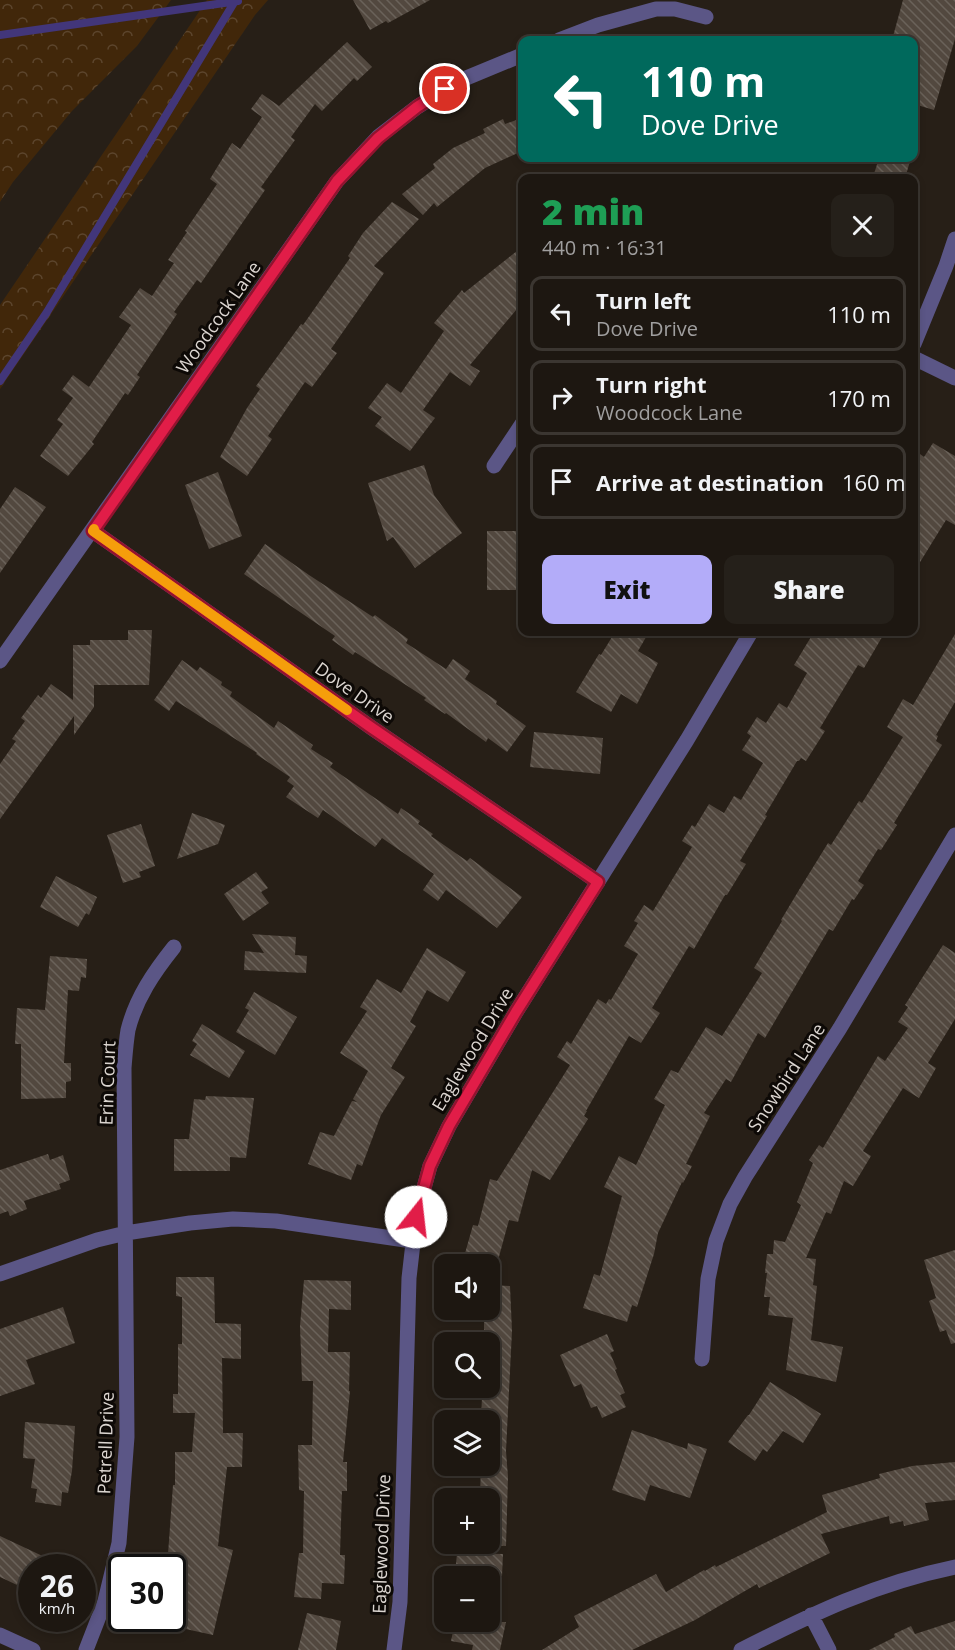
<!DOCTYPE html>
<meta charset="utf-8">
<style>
:root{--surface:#1d1711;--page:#25201a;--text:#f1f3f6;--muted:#a09f9f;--line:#3b3631;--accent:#b3acf9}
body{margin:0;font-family:"Open Sans",sans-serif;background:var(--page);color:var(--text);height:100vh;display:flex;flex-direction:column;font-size:22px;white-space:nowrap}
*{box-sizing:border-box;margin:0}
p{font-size:20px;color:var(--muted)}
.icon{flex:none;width:33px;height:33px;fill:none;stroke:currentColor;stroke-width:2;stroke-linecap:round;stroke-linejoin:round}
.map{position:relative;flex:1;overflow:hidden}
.panel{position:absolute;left:518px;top:174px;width:400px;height:462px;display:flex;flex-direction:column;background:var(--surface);border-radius:12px;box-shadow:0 3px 9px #0003,0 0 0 2px var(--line)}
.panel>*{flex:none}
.top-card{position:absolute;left:518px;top:36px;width:400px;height:126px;border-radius:12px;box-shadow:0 3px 9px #0003,0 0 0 2px var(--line);background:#00695c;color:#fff;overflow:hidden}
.fabs{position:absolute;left:434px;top:1254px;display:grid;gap:12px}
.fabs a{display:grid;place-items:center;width:66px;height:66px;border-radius:12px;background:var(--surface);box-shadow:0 3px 9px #0003,0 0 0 2px var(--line);font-size:30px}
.speed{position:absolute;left:18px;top:1554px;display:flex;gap:12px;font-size:30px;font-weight:700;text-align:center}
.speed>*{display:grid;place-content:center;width:78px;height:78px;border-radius:50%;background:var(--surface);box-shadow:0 3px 9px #0003,0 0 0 2px var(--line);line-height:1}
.speed small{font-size:15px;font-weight:400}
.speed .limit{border:3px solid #111;border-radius:9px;background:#fff;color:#111}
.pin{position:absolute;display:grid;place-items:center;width:51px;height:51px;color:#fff;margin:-26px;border:3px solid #fff;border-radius:50%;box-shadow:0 2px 6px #0007}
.me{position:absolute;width:66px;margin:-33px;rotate:16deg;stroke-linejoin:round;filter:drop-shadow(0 0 4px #0008)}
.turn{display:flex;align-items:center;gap:21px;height:126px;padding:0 24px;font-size:27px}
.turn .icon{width:78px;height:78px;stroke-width:2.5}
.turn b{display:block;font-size:42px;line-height:51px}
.round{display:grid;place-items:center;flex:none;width:63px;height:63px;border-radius:12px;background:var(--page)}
.head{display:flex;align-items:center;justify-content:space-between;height:102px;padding:0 24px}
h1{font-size:36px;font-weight:800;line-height:45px;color:#1e9e55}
.cta{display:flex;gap:12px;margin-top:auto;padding:12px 24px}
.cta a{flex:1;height:69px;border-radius:12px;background:var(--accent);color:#111;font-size:24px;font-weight:800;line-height:69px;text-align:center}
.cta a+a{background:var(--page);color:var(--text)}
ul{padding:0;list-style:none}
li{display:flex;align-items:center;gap:18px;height:75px;margin:0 12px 9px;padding:0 12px;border:3px solid var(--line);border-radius:12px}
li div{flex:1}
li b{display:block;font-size:22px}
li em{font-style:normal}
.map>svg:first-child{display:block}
.forest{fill:url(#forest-crowns)}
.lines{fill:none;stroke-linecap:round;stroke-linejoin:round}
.stream{stroke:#42367a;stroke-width:8}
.building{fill:url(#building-back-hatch)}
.minor{stroke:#5b5686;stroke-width:15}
.route-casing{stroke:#92132f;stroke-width:15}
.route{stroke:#e11d48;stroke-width:10}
.slow{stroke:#f59e0b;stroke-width:10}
.labels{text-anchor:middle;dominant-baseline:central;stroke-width:6;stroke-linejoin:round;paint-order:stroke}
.street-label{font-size:18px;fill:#dbd5d0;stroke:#0d0906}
</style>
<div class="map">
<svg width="955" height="1650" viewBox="0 0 955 1650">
<defs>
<pattern id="forest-crowns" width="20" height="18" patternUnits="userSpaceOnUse" patternTransform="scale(1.5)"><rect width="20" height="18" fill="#41270a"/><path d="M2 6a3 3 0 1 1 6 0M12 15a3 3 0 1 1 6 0" fill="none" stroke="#5c452d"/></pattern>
<pattern id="building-back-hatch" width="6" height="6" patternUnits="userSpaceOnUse" patternTransform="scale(1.5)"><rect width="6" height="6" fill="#52483f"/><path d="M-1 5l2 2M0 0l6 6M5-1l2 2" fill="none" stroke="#6a625a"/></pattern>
</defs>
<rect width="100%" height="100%" fill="#271f17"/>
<path class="forest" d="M0,0h171l-34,46 -65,65 -59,71 -13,20z
M207,0h61l-13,15 -255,374v-84z"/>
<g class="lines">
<path class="stream" d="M0,35l238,-34
M0,381l47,-69 188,-311"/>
</g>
<path class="building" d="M353,0h77l-42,23 -2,-2 -16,9z
M903,0h52v39l-21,71 -20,-6v-64h-22z
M347,42l25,25 -15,14 -3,-3 -32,33 -7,-7 -24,33 4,3 -34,47 4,3 -64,93 -4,-3 -23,32 3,2 -40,61 3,2 -12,18 -3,-2 -33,49 2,2 -26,32 -28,-20 23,-32 -6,-4 16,-22 -11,-8 11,-15 16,12 42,-62 -12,-8 21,-29 12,8 22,-33 -6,-3 19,-28 -2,-1 32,-47 -7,-5 22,-36 8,6 22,-32 -11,-8 11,-15 17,12z
M522,118v33l-37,17 -48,39 -3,-4 -11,12 -21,-21 33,-26 -2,-4 20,-16 32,-15 -2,-4 20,-10 2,5z
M879,158h32l-6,20h-15l-16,-4z
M392,202l27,17 -45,47 10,7 -53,76 6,4 -25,34 -7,-5 -37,54 4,3 -25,37 -27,-19 27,-49 13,-19 -4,-3 45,-62 2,1 47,-67 -2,-2 15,-23z
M522,247v56l-52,62 10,6 -10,15 -20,-14 -27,38 12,8 -25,33 -35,-25 7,-9 -14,-9 19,-25 14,10 43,-62 -10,-8 28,-33 2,3z
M933,443l22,13v69l-9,-5 -32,52v-84l6,-11 -6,-5v-7l6,-11 4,3z
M424,465l10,30 28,38 -47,35 -22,-31 -6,4 -19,-58z
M218,472l24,64 -33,13 -24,-64z
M15,487l31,20 -46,66v-64z
M487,531h30l1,59h-31z
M265,544l44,31 64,42 2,-2 33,24 -2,4 40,26 7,-10 17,12 -5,8 32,22 -1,3 30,22 -19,26 -19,-14 -2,4 -40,-29 -1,1 -21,-14 2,-2 -71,-46 -2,3 -21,-15 3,-4 -91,-62z
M128,630h24l-3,55h-55v22l-20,28v-19l-74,103v-55l16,-23 -4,-2 13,-18 -4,-3 17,-23 3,3 10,-14 22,16v-55h17v-5h38z
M615,632h34l-11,19 20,12 -21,41 -16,-10 -10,18 -35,-20 23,-38 2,1z
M814,632h71l-21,36 -6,-3 -38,63 5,3 -19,30 -5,-3 -2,3h-2l-32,54 2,1 -27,45 6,3 -19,31h-2l-31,54 -5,-3 -37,62 8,5 -19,30 -12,-7 -43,75h1l-3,5 4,3 -38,61 -18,-10 -14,52 -9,-2 -12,44h-35l11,-39 5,1 12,-47 7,2 73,-116 -13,-8 10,-16 4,3 27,-45 8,5 3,-5 2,1 27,-46 -14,-8 14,-23 -4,-2 10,-16 9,6 39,-64 -10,-6 10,-16 3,2 14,-23 15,9 10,-17 7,4 22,-37 -21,-13 9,-14 -4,-3 10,-16 9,6 13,-20 8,5 20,-35 -13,-8z
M955,634v68l-19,33 2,1 -2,5 6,4 -48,78 3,2 -16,25 -3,-1 -20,32 6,4 -10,15 -2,-1 -19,32 -4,-2 -64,109 -7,-5 -27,49 -5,-3 -22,34 6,3 -24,48 6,2 -9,17 -1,-1 -24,51 -4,21 -17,53 -5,-2 -5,17 -44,-14 11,-34 6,2 22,-80 -18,-9 15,-31 17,9 29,-60 -11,-6 17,-29 7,3 28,-46 16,9 40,-63 -8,-5 28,-47 -1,-1 18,-30 29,-47 3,2 28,-44 3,2 41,-66 -16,-10 16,-28 10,6z
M182,660l15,11 3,-4 22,15 -1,3 11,7 -2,4 44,32 4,-7 35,24 -2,4 22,14 -3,4 68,47 3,-6 19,13 -2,3 15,10 -2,2 36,25 3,-3 52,39 -25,31 -51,-38 -8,11 -15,-11 11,-16 -52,-36 -7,9 -52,-37 -5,8 -32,-21 8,-11 -7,-5 3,-4 -34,-23 1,-1 -81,-52 -7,10 -15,-11z
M534,732l69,6 -3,36 -70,-7z
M192,813l33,12 -7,19 -41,15z
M141,824l14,42 -16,6 2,5 -18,6 -16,-48z
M256,872l12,16 -7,4 8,11 -26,18 -19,-27z
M56,876l41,21 -8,18 -3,-2 -8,14 -38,-20z
M252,934l44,3 -1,18 12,1 -1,17 -62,-3 1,-19 19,2z
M943,945l12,8v66l-27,44 8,5 -17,30 -16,-10 -40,63 8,5 -18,30 -9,-5 -13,33 -5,-2 -20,46 10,1 -3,26 4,1 -6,54 32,7 -7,35 -50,-12 7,-52 -25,-3 2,-18h-6l3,-24h-2l2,-19h6l1,-14 11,2 16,-37 -4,-3 16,-39 -4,-3 10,-15 4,3 55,-92 7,5 23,-33 -10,-6 10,-15 -3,-2z
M427,948l39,24 -18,30 -21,-12 -17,32 6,4 -25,42 14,9 -24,38 -19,51 -5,-2 -6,16 -43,-16 12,-32 14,4 18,-35 5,1 -4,-3 15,-28 -28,-18 27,-42 -7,-4 17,-28 24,14z
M50,956l37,3 -1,19 -5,-1 -2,14 -11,-1 -4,73h7v18l-5,1v16l-45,1v-55h-6l2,-36 28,2z
M254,992l43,25 -22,38 -39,-23 13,-22 -4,-2z
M202,1024l43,27 -16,27 -39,-23 7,-11 -5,-3z
M206,1096l48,2 -8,60 -16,-1v14h-56v-32h15l5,-40 11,1z
M48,1154l2,6 13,-5 7,25 -11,4 2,5 -37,12 3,8 -17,7 -2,-5 -8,3v-44z
M955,1250v93l-4,1 -5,-14 -6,2 -11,-31 7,-3 -12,-38z
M176,1277h38l1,46 26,1v35l-19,-1 1,75h20l-1,34h-15l-9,79 15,4 -20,85 -41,-9v-58h-5l6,-83h2v-33h17l3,-39h-22v-19h5v-50h4v-47l-6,-1z
M304,1280l47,1v29l-22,-1 -1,43h22l-1,39h1l-7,71h4v29h-5l-2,64h5l-1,29 -22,-1 -1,16 -27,-2 5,-44h4l1,-62 -5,-1 -1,-45h14l1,-64h-11l-2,-55z
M489,1285l21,1 2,45 -6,120 2,26 -2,69 -17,-1v-50h-9l1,-29h8v-46h-8l1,-24h7v-54h-5v-32h5z
M63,1307l12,36 -49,17 9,24 -35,12v-67z
M607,1334l7,17 -4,2 7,16 -2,1 10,23 -5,2 6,12 -24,11 -5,-12 -6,2 -10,-24 -7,3 -14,-32z
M770,1382l51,32 -18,29 -20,-12 -16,21 -4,-3 -8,12 -27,-19 20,-27h1z
M25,1422l50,4 -3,45 -4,22 -6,-1 -1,14 -26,-4 2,-13 -6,-1 4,-29 -12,-1z
M632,1430l55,19 1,-6 19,6 -17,49 -40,-13 -5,16 -33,-11z
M955,1462v38l-30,3 4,17 -25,6 -1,-5 -13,3 -1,-8 -68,18 9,19 -71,35 -2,-4 -62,36 -63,30h-90l37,-23 -5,-11 82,-42 10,18 38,-22 1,1 10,-6 1,2 111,-55 -5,-17 58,-17 -1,-4 33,-8z
M0,1536l68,32h-36v24l-32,-15z
M457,1553l46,1 -1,22h-47z
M307,1613l34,8 -5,29h-38z
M955,1621v29h-86l26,-13 -1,-3 17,-8 4,8z
M455,1622h51l-6,28h-28l1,-5 -22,-4z"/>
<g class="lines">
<path class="minor" d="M559,40l39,-15 58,-16h19l31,8
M914,344l32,-78 9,-27
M914,358l41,20
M494,466l28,-42
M93,531l279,197 226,154
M0,661l337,-480 41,-44 39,-30 42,-26 63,-26
M0,1274l97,-34 29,-7 64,-10 43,-4 43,2 136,20
M702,1359l6,-80 8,-38 14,-37 15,-27 95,-149 115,-193
M811,1615l18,35
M0,1635l33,15
M86,1650l19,-49 14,-58 8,-106 -3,-369c1,-12 2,-26 4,-38 8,-32 26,-58 46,-83
M394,1650l6,-48 9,-324 7,-61 14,-51 19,-40 67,-114 171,-272 64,-108
M741,1650c71,-36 135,-67 214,-83"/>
</g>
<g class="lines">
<g class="route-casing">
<path id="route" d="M416,1217l14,-51 19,-40 67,-114 82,-130 -226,-154 -279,-197 244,-350 41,-43 39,-31 28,-18"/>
</g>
<use href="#route" class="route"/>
<path class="slow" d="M94,529l-1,2 254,179"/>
</g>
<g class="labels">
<g class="street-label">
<text transform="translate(218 317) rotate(-55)">Woodcock Lane</text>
<text transform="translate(355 692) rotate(35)">Dove Drive</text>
<text transform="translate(472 1049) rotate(-59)">Eaglewood Drive</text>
<text transform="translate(786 1077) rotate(-57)">Snowbird Lane</text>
<text transform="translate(107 1083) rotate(-88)">Erin Court</text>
<text transform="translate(105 1443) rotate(-88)">Petrell Drive</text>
<text transform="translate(381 1544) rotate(-88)">Eaglewood Drive</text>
</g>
</g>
</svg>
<div class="fabs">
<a><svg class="icon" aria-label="sound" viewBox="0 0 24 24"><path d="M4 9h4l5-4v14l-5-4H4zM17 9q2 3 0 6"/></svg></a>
<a><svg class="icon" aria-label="search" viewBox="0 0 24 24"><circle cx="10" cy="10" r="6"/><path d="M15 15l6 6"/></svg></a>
<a><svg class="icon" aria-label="layers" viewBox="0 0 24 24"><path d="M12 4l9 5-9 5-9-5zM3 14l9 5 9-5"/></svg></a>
<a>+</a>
<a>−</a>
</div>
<div class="speed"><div>26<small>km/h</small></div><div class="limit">30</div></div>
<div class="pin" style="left:445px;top:89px;background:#d93025"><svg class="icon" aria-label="arrive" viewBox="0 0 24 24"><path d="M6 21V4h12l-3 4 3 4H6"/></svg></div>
<svg class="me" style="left:416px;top:1217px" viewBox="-20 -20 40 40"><circle r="19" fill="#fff"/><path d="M0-13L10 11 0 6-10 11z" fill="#e11d48"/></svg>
<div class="top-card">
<div class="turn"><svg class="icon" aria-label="left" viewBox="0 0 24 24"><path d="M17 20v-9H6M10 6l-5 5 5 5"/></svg><div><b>110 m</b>Dove Drive</div></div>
</div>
<section class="panel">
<div class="head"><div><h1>2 min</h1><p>440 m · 16:31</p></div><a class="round"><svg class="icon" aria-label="close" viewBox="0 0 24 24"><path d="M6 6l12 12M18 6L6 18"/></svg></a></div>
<ul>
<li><svg class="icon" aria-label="left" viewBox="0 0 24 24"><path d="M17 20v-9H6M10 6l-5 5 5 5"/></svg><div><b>Turn left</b><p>Dove Drive</p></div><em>110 m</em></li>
<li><svg class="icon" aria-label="right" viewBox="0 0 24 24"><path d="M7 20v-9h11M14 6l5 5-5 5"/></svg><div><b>Turn right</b><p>Woodcock Lane</p></div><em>170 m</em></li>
<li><svg class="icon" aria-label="arrive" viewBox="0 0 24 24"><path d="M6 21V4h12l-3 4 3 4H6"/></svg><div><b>Arrive at destination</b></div><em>160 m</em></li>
</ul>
<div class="cta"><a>Exit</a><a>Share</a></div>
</section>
</div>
